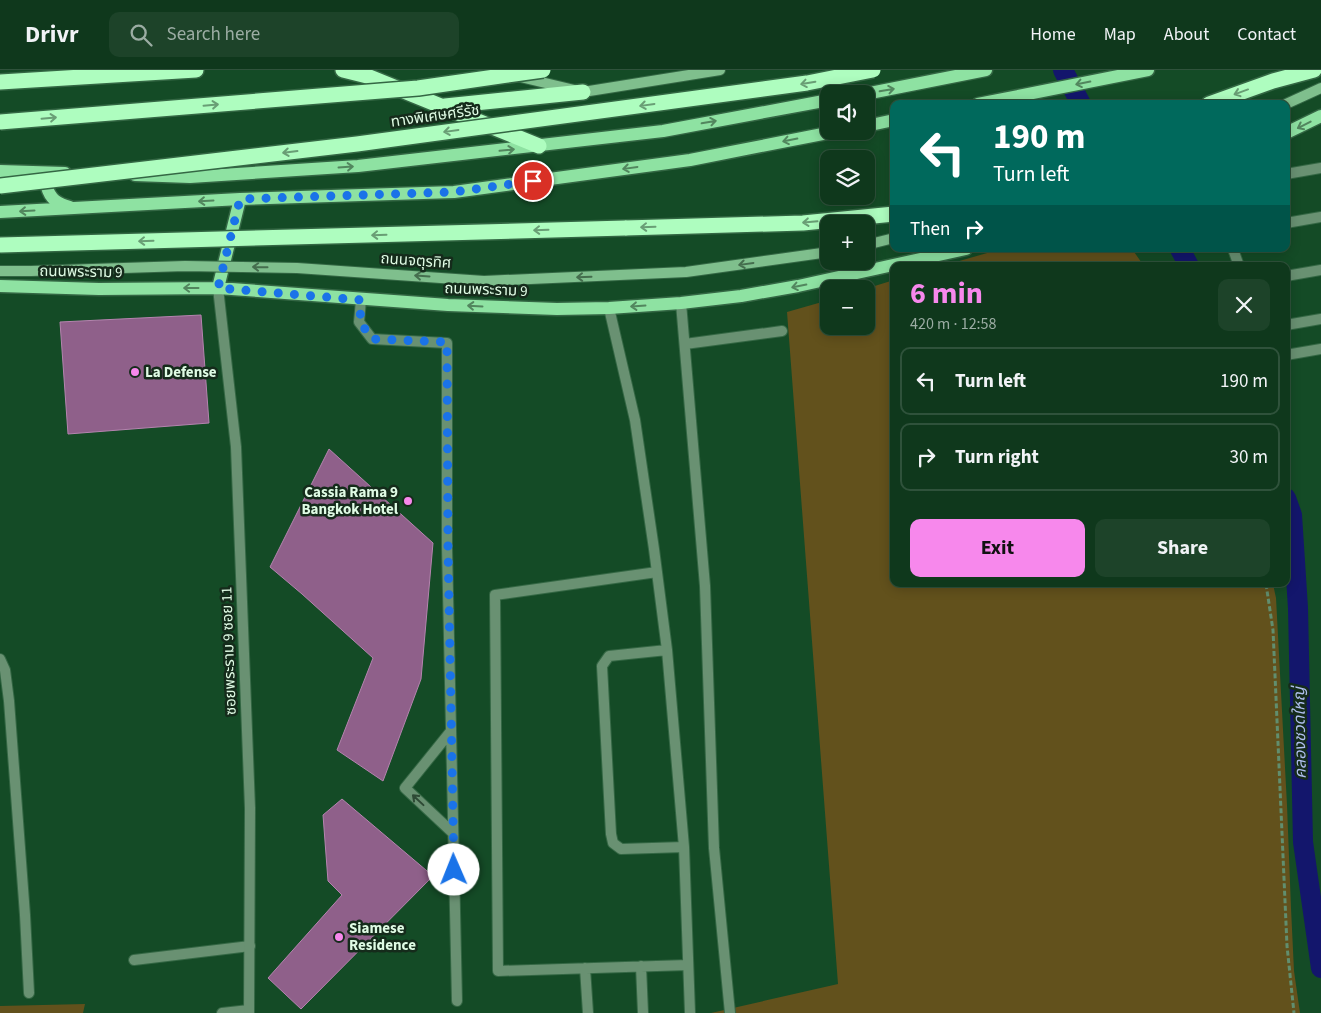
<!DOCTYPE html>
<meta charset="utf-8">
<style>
:root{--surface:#0f381c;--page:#1d4329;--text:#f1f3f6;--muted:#9baca3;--line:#2f523b;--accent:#f788ec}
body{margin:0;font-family:"Source Sans 3","Noto Sans Thai",sans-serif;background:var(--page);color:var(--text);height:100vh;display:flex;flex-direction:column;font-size:19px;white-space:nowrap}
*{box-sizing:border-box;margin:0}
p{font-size:16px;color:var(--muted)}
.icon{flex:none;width:28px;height:28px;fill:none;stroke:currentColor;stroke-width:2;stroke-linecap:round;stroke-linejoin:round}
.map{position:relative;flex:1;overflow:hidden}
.sheet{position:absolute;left:890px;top:192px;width:400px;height:325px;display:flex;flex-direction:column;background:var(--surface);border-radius:10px;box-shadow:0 2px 12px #0003,0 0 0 1px var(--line)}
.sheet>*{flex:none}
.guide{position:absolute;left:890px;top:30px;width:400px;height:152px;border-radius:10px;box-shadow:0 2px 12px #0003,0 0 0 1px var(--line);background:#00695c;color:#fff;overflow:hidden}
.fabs{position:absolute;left:820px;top:15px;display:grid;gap:10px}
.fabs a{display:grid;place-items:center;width:55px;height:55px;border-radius:10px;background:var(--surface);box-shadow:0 2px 12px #0003,0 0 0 1px var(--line);font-size:25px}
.pin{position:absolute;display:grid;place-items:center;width:42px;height:42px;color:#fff;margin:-21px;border:2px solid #fff;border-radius:50%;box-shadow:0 1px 5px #0007}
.me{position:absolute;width:55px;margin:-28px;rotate:359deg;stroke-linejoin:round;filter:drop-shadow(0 0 4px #0008)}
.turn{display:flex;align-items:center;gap:18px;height:105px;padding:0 20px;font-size:22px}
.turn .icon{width:65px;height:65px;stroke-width:2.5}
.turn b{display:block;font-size:35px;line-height:42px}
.then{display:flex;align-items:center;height:48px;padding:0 20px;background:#0003;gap:10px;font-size:19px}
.round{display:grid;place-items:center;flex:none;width:52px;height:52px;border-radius:10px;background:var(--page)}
.overview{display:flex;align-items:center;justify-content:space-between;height:85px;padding:0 20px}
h1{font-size:30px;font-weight:700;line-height:38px;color:var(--accent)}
.action{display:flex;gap:10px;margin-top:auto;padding:10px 20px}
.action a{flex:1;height:58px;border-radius:10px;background:var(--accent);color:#111;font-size:20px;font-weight:700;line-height:58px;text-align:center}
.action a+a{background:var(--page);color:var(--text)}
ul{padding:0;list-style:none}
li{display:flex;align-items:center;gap:15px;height:68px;margin:0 10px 8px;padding:0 10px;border:2px solid var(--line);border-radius:10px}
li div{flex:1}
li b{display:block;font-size:19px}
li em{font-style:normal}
header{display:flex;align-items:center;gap:30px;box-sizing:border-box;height:70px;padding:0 25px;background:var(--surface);border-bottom:1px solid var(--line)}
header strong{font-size:24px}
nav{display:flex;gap:28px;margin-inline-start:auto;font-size:18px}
.search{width:350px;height:45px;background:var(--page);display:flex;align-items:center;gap:12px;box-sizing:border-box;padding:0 18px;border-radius:10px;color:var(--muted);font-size:19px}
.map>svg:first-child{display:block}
.green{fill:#62511c}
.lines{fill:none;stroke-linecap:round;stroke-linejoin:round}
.canal{stroke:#13166c;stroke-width:20}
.building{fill:#8f608a;stroke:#b584af}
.service-casing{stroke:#346744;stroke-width:12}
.minor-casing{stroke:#346744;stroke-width:12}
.secondary-casing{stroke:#346744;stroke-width:12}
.primary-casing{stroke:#346744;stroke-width:15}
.motorway-casing{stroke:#346744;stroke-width:18}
.path{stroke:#618e6e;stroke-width:3;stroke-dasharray:5 2.5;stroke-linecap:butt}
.service{stroke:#699172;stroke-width:10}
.minor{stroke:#699172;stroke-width:10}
.secondary{stroke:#7fbf8d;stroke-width:10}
.primary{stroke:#8ee2a2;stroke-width:12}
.motorway{stroke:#aefdbf;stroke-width:15}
.secondary-bridge-casing{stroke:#346744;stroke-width:12;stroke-linecap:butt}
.motorway-bridge-casing{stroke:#346744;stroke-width:18;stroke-linecap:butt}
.secondary-bridge{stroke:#7fbf8d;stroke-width:10}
.motorway-bridge{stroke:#aefdbf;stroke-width:15}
.oneway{stroke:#699e75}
.oneway2{stroke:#52865e}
.oneway3{stroke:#456e4e}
.oneway4{stroke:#2e4a35}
.route{stroke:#1a73e8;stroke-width:9;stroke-dasharray:0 16.2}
.poi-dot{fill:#f788ec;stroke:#152b1b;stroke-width:2}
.labels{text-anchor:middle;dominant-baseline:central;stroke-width:5;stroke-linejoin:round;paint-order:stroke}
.street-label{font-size:15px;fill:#dffbe4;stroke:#152b1b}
.poi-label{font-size:15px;font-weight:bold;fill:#dffbe4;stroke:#152b1b;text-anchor:start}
.water-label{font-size:16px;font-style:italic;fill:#afbeee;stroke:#152b1b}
</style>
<header>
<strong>Drivr</strong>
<div class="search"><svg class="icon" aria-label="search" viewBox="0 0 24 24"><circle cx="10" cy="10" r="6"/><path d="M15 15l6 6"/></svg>Search here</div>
<nav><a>Home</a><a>Map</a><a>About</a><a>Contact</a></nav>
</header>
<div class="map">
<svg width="1321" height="943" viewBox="0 0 1321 943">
<rect width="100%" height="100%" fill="#144b26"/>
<path class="green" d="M1001,179h131l12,17h-202z
M894,210v304h379l3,14 11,207 4,103 3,63 6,42h-589l127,-29 -51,-672 42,-12v26h37l-1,-37z
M85,934l-2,9h-83v-7z"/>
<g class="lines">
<path class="canal" d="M1063,0l18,34
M1180,179l9,17
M1286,428l6,17 6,93 5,234 18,126"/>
</g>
<path class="building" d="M201,245l8,108 -141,11 -8,-112z
M329,379l104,94 -12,136 -38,102 -46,-31 36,-92 -71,-64 -32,-27z
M342,729l91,77 -132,133 -33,-31 74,-83 -14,-14 -5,-66z"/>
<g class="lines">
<g class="service-casing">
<path id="service" d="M1286,104l35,-6
M1286,153l35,-6
M1233,179l6,17
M1286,206l35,-6
M361,230l-2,22 13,17 75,4v204l10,454
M681,233l24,283 9,262 16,165
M609,238l26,112 19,129 13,101 17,197 6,166
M1286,255l35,-6
M685,274l97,-13
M1286,285l35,-6
M657,502l-162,23 3,376 190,-6
M667,580l-58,6 -7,10 9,168 2,9 8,6 63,-2
M0,589l5,11 4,31 16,214 4,78
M451,661l-46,57 48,45
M134,890l116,-14
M641,896l2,47
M585,898l3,45
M222,943l27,-3"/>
</g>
<g class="minor-casing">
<path id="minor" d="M218,218l18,159 14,361 -1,205"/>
</g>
<g class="secondary-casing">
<path id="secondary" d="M516,6l67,16 137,-22
M1286,34l35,-16
M866,175l28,-7
M0,201h31"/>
</g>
<g class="primary-casing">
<path id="primary" d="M865,24l121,-24
M978,34l170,-34
M866,56l28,-6
M1286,63l35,-17
M0,101l65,2
M135,105l55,2 168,-11 305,-35 166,-31
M57,106l-7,6 -3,5c3,12 11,17 23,20
M0,142l240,-13 214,-7 236,-32 148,-29
M0,216l99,3 119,-1 230,17 109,4 52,-1 72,-5 60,-7 57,-10 168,-37
M218,218l22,-89"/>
</g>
<g class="motorway-casing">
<path id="motorway" d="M343,0l24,6 172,70
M0,12l196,-12
M1209,34l64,-23 41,-11
M445,36l138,-14
M625,158l178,-5 91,-9"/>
</g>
<path class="path" d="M1266,514l7,46 14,316 7,67"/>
<use href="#service" class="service"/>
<use href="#minor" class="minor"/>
<use href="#secondary" class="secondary"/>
<use href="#primary" class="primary"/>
<use href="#motorway" class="motorway"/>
<g class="secondary-bridge-casing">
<path id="secondary-bridge" d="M31,201l154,-5 112,2 187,13 202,-9 143,-20"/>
</g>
<g class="motorway-bridge-casing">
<path id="motorway-bridge" d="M0,52l418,-34 125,-18
M0,116l357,-42 450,-61 66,-13
M0,175l625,-17"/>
</g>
<use href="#secondary-bridge" class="secondary-bridge"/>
<use href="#motorway-bridge" class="motorway-bridge"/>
</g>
<defs><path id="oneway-shaft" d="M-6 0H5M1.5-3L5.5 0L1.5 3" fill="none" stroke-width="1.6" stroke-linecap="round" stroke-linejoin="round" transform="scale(1.25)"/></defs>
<g class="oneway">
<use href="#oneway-shaft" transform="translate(808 13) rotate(170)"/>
<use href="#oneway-shaft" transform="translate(1241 22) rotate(160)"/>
<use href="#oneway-shaft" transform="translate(211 35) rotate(-5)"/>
<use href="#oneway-shaft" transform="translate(647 35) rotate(172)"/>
<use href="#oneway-shaft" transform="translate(49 48) rotate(-5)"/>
<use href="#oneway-shaft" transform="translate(451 61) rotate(172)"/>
<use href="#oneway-shaft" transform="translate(290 82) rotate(173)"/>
<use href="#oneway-shaft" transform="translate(810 152) rotate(175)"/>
<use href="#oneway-shaft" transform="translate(648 157) rotate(178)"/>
<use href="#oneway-shaft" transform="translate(541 160) rotate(178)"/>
<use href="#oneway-shaft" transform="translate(379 165) rotate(178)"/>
<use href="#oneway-shaft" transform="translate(146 171) rotate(178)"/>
</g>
<g class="oneway2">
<use href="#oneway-shaft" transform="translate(1083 13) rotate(169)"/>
<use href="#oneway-shaft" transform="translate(887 20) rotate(-10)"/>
<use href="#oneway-shaft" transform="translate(709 52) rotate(-10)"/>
<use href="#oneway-shaft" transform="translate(1304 55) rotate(153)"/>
<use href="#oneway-shaft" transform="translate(790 70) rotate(169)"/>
<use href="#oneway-shaft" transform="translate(507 80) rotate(-6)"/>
<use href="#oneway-shaft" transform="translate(346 97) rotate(-4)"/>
<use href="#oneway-shaft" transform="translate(630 98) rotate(172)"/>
<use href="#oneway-shaft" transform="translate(206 131) rotate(177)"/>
<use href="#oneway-shaft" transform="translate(27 141) rotate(177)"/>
<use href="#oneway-shaft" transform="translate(799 216) rotate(169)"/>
<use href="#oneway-shaft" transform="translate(191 218) rotate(180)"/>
<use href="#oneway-shaft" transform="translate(475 236) rotate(-177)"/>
<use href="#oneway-shaft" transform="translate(638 236) rotate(176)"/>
</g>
<g class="oneway3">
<use href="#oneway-shaft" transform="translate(746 194) rotate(172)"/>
<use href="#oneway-shaft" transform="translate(260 197) rotate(-179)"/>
<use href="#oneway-shaft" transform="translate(422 206) rotate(-176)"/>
<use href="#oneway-shaft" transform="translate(584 207) rotate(178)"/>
</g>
<use class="oneway4" href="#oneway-shaft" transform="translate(418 730) rotate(-137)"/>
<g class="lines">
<path class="route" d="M454,800l-6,-323 -1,-205 -75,-3 -12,-17 1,-22 -143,-12 22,-89 214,-7 79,-11"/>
</g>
<g class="poi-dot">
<circle cx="135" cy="302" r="5"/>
<circle cx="408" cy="431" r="5"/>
<circle cx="339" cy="867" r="5"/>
</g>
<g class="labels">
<g class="street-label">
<text transform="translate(435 46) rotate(-8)">ทางพิเศษศรีรัช</text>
<text transform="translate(416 191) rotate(4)">ถนนจตุรทิศ</text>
<text transform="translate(81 202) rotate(1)">ถนนพระราม 9</text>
<text transform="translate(486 220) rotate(2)">ถนนพระราม 9</text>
<text transform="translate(229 581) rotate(-92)">ซอยพระราม 9 ซอย 11</text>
</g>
<g class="poi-label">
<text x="145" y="302">La Defense</text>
<text x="398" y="422" text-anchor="end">Cassia Rama 9<tspan x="398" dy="17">Bangkok Hotel</tspan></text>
<text x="349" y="858">Siamese<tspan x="349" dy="17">Residence</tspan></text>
</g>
<g class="water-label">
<text transform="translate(1300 663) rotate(-91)">คลองชวดใหญ่</text>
</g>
</g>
</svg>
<div class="fabs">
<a><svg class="icon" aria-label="sound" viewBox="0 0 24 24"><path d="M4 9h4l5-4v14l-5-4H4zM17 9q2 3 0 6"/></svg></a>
<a><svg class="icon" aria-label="layers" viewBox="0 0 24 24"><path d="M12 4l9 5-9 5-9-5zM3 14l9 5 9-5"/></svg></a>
<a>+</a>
<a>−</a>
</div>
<div class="pin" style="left:533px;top:111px;background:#d93025"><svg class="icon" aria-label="arrive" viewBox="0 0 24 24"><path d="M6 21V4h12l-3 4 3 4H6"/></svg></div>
<svg class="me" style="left:454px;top:800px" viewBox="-20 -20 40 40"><circle r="19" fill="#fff"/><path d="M0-13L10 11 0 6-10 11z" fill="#1a73e8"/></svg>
<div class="guide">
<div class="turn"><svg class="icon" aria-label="left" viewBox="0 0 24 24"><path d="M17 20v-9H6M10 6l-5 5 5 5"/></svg><div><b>190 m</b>Turn left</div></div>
<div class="then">Then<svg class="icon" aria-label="right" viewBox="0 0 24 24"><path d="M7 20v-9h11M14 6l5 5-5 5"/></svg></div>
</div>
<section class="sheet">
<div class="overview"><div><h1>6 min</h1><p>420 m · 12:58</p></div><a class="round"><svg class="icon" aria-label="close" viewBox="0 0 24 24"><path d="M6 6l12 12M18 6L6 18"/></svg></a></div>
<ul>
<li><svg class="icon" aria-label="left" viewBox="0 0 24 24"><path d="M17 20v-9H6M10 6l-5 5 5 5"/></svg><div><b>Turn left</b></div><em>190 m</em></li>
<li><svg class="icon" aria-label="right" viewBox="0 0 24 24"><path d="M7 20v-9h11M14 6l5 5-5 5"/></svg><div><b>Turn right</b></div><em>30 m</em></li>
</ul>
<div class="action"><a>Exit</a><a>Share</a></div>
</section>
</div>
